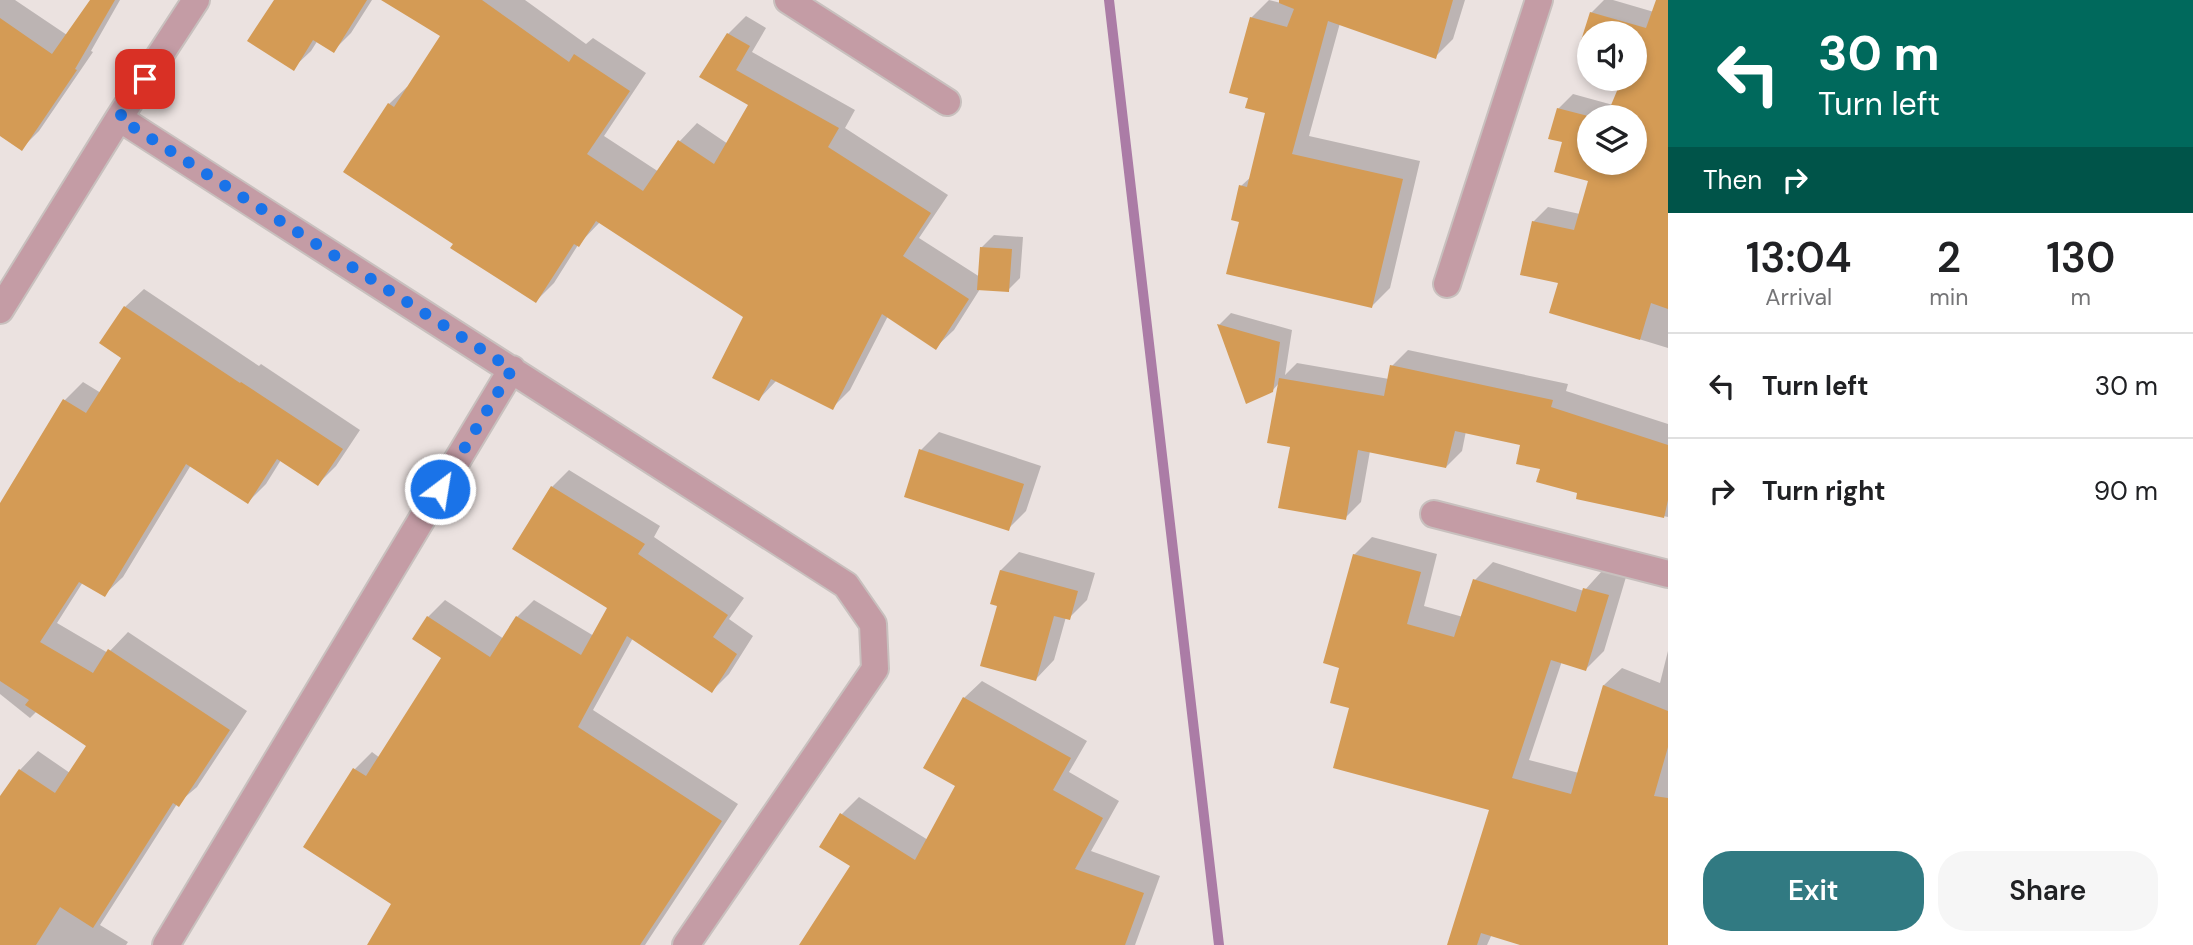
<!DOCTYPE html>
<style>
:root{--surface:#fff;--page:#f6f6f6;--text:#202124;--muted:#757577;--line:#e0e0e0;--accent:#317a82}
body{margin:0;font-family:"DM Sans",sans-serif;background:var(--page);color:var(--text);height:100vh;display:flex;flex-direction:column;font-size:26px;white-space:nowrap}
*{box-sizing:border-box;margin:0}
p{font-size:23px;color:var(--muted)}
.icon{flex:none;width:38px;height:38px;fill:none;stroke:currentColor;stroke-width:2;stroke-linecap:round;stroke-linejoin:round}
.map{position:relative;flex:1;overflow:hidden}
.drawer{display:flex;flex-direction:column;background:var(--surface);width:525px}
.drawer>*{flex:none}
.guide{background:#00695c;color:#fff;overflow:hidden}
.tools{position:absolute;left:1577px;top:21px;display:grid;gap:14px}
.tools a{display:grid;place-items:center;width:70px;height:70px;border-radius:50%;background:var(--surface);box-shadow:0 4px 10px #0003;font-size:35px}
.pin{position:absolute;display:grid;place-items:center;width:60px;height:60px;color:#fff;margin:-30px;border-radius:14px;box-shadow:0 4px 10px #0006}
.me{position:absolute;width:77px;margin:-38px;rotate:31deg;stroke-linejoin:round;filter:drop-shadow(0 0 5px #0008)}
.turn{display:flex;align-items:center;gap:24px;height:147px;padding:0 35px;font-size:32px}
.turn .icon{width:91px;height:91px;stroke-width:2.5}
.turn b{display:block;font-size:49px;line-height:60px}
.then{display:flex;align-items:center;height:66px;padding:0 35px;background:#0003;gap:14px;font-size:26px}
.eta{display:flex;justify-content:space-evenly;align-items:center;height:119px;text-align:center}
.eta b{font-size:42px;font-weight:600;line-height:49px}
.action{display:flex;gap:14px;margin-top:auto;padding:14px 35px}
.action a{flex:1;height:80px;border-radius:28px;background:var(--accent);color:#fff;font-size:28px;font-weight:600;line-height:80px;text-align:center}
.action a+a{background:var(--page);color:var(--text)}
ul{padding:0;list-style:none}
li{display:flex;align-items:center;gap:21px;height:105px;padding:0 35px;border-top:2px solid var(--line)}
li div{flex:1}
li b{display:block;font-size:26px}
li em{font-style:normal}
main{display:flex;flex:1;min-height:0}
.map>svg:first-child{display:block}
.shadow{fill:#0003;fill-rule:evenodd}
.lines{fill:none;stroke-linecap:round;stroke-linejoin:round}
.stream{stroke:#ab7ca6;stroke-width:10}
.building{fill:#d49b55}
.minor-casing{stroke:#c8c0be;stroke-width:30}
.minor{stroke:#c49ca5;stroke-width:26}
.route{stroke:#1a73e8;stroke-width:12;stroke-dasharray:0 21.6}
</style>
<main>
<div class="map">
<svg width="1668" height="945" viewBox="0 0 1668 945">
<rect width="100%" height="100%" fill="#ebe2e0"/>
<path class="shadow" d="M0,0h15l52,35 25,-35h28l-29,51 2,1 -54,79 -18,18 -21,-15z
M276,0h96l-21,33 -17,17 -16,-10 -7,11 -18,17z
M384,0h141l61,44 7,-6 53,35 -42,63 55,36 21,-31 17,-18 31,21 22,-39 -48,-28 26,-43 18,-18 20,12 -14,24 103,58 -10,18 103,67 -29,43 61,39 2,-30 12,-12 29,2 -3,41 -12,12 -28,-1 -26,41 -18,17 -48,-31 -38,74 -18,18 -55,-28 -18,19 -14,-82 -145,-95 -22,23 -24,38 -18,18 -81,-58 -66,-139 18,-17 2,1 34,-53z
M1269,0l28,7 2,-7h166l-12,39 -18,18 -95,-34 -31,113 111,25 -30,127 -18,18 -131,-85v-35l11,-10 15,-64 -17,-15 1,-79z
M1604,0h9l41,12 4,-12h10v348l-117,-36 9,-30 -27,-60 15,-15 32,7 10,-34 -26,-39 -6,-32 15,-15 40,11 10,-26h11v-46h-45v18l-8,-2 10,-36zM1589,117h45v46h-45z
M144,289l115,77 2,-2 99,66 -24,36 -18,18 -37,-24 -15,24 -18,18 -57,-37 -68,112 -19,18 -21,-13 -26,41 51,30 20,-21 119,79 -50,76 -20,17 -77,121 28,17 -2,3h-126v-146l20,-29 18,-19 32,22 18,-28 -51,-34 -7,7 -30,-24v-188l65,-106 18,-18 18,11 23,-36 -23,-15 24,-35z
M1231,313l61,17 -7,45 12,-12 92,16 3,-13 16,-16 160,34 -2,7 102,33v93l-90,-19 1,-6 -37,-24 -20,-24 -56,-13 -4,20 -16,16 -76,-16 -9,51 -16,16 -53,-73 -12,-63 -8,9 -53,-66z
M939,432l102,34 -15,45 -18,18 -87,-79z
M569,470l91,56 -6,11 90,61 -15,21 24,17 -24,38 -17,17 -79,-53 -40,72 145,94 -93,141h-276l24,-41 -38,-135 17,-17 8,6 64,-100 -16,-41 17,-17 59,39 13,-22 17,-17 60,36 15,-29 -57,-120z
M1372,537l65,17 -13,52 39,11 12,-37 18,-18 91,29 18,-20 24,6 -22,74 -18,18 -24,-8 -33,99 50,13 25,-88 18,-17 38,15 8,-32v294h-142l-34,-11 -5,11h-38l42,-136 -140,-102 -10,-40 13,-112z
M1019,552l76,21 -8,27 -18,18 -3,-1 -12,43 -18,19 -37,-75 2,-34z
M982,681l105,60 -18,31 50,29 -28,50 69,25 -25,69h-334l51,-79 -10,-52 17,-17 69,43 29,-54 7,-88z"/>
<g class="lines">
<path class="stream" d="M1109,0l110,945"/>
</g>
<path class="building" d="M90,0h25l-40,69 2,1 -55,81 -22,-15v-118l52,36z
M274,0h93l-33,53 -21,-13 -19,31 -47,-30z
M381,0h101l87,62 5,-8 56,37 -43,63 56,37 35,-51 36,24 34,-59 -49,-28 28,-44 23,13 -14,24 103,58 -11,19 103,66 -28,43 66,43 -33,51 -54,-36 -49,96 -62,-31 -12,22 -47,-23 31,-61 -147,-96 -17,26 -5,-3 -38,59 -86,-55 3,-4 -110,-72 45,-69 6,4 46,-71z
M1279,0h174l-17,59 -108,-38 -36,133 111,25 -31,129 -146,-34 13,-52 -8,-2 8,-35 8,2 18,-74 -20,-5 3,-10 -19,-5 21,-76 37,10 7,-18 -15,-6z
M1656,0h12v309l-17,-6 -11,37 -91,-27 9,-30 -38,-8 12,-54 42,9 14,-49 -34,-9 8,-30 -14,-3 9,-31 35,9h-3v46h45v-46h-28l16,-38h12v-46h-45v20l-11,-3 12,-38 56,16z
M980,247l32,2 -3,43 -32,-2z
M124,306l116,77 1,-1 102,67 -25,37 -41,-27 -29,45 -62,-40 -81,133 -26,-15 -39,60 53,31 15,-24 122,81 -51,77 -6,-4 -80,125 -33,-21 -24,38h-36v-149l19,-27 36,24 31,-47 -61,-41 4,-5 -29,-19v-178l63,-104 23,14 35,-55 -22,-15z
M1217,324l63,18 -7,50 -27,12z
M1390,365l163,35 -2,7 117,38v55l-4,18 -88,-19 1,-6 -41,-11 4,-13 -24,-5 4,-19 -65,-14 -9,37 -88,-18 -12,70 -68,-12 12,-61 -23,-4 12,-65 105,18z
M919,449l105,35 -15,47 -105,-34z
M551,486l94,58 -7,10 90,61 -15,22 24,17 -25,39 -85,-57 -49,91 144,94 -82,124h-273l24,-41 -88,-57 50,-79 13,8 75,-118 -29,-19 15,-23 63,41 26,-41 65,39 26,-47 -95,-59z
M1353,554l68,18 -14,52 47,13 19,-58 103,33 7,-24 26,7 -23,76 -35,-11 -39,118 59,16 32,-109 65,26v36l-14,49 14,2v147h-148l-39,-12 -4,12h-30l42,-135 -156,-42 16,-60 -19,-5 9,-35 -16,-5z
M1000,570l78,21 -8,29 -16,-4 -18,65 -56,-15 17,-60 -7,-2z
M963,697l108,61 -18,32 50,28 -28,51 69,24 -19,52h-326l51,-79 -31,-19 21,-34 75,47 40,-74 -32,-18z"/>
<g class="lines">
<g class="minor-casing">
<path id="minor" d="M788,0l159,102
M119,118l727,467 27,39 2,45 -189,276
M1447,284l92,-284
M0,310l119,-192 77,-118
M1434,514l234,60
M166,945l346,-576"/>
</g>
<use href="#minor" class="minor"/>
</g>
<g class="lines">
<path class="route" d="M145,79l-26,39 393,251 -72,120"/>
</g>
</svg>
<div class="tools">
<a><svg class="icon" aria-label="sound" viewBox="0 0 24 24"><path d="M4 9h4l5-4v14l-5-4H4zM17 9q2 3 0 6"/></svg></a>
<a><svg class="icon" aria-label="layers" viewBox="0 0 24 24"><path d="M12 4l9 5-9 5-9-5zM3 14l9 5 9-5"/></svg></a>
</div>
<div class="pin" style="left:145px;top:79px;background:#d93025"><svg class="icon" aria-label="arrive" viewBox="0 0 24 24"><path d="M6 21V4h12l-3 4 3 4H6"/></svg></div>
<svg class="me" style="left:440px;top:489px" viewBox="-20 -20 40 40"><circle r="17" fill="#1a73e8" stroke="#fff" stroke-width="3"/><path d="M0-11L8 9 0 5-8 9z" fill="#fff"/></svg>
</div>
<section class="drawer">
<div class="guide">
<div class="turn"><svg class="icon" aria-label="left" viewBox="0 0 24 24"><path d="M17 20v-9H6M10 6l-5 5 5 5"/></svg><div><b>30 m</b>Turn left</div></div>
<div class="then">Then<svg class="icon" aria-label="right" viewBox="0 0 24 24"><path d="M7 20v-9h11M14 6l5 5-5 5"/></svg></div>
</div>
<div class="eta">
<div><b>13:04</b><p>Arrival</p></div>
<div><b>2</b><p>min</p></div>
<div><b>130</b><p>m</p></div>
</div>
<ul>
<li><svg class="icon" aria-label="left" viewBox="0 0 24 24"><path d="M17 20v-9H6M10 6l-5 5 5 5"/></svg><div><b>Turn left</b></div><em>30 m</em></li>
<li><svg class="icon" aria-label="right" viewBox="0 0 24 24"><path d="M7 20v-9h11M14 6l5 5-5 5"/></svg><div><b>Turn right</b></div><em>90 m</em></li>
</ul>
<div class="action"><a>Exit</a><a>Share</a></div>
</section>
</main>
